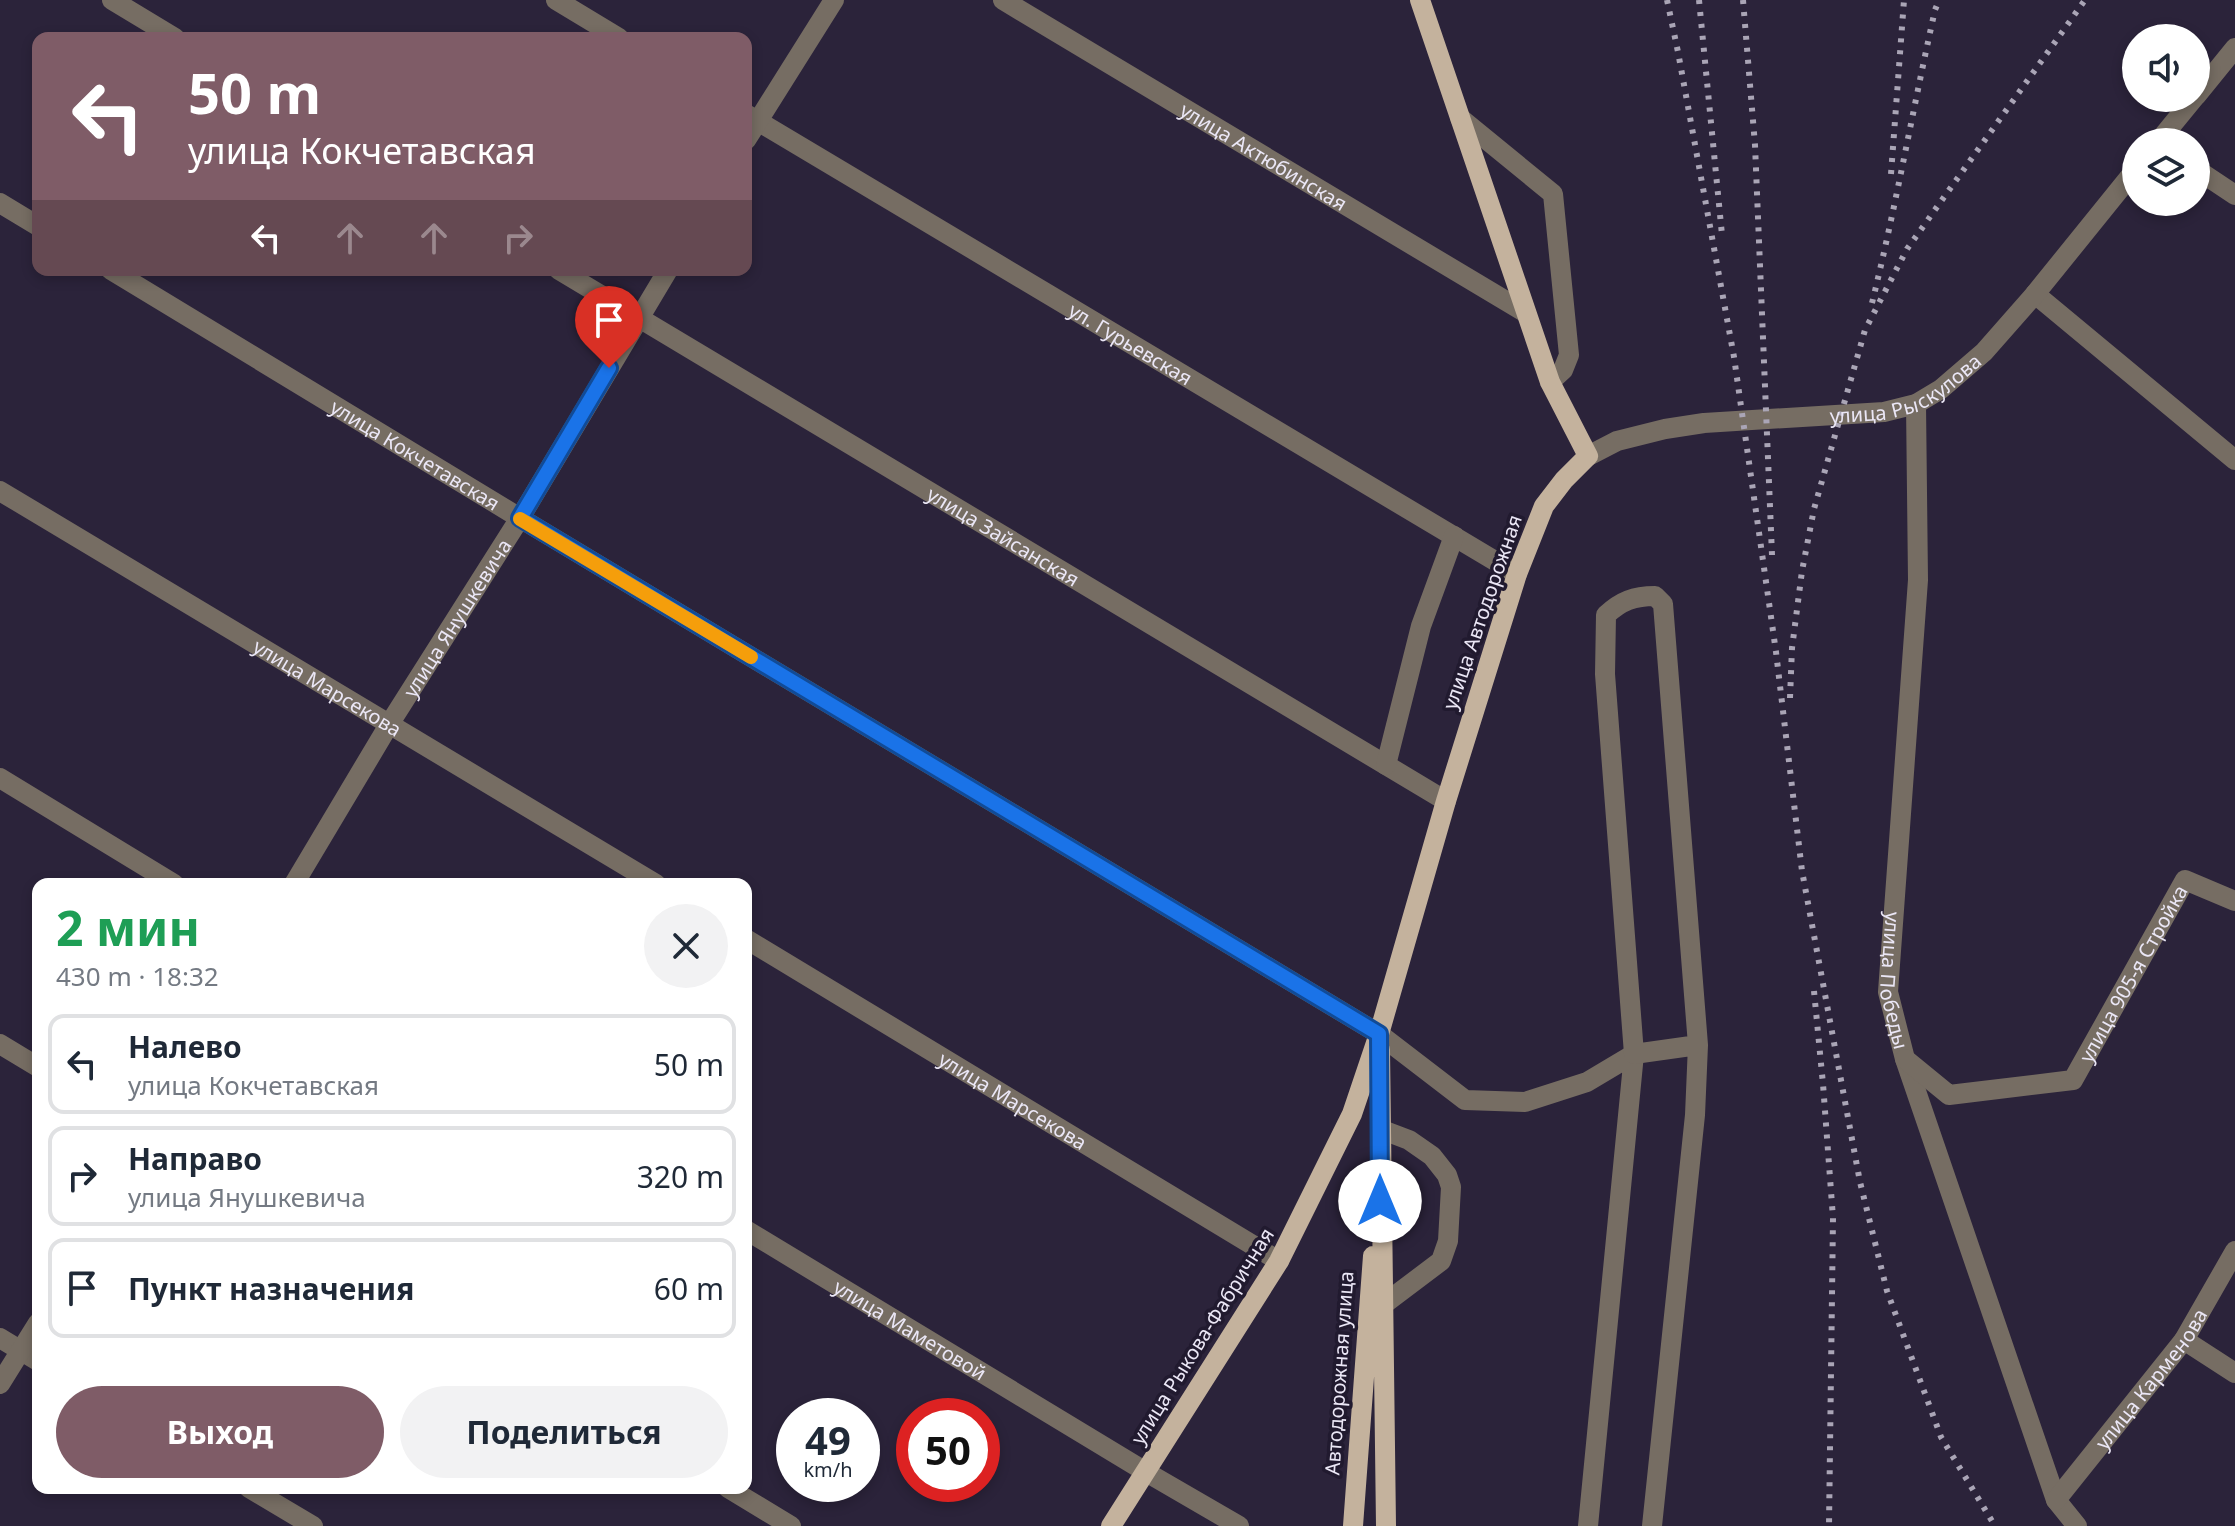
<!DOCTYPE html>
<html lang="ru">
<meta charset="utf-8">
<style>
:root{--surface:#fff;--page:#f2f2f3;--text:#1f2937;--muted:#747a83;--line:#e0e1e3;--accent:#7f5c67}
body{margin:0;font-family:"Noto Sans",sans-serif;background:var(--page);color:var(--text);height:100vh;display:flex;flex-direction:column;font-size:30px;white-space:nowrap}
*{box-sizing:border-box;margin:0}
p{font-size:26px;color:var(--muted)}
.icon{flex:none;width:44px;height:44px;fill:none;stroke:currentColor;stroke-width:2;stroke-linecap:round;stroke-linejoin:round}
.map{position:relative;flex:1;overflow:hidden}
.drawer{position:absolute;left:32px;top:878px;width:720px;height:616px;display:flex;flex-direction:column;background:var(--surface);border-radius:16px;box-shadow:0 4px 12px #0003}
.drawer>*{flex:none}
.guide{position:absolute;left:32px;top:32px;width:720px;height:244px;border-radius:16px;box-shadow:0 4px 12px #0003;background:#7f5c67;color:#fff;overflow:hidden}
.tools{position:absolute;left:2122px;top:24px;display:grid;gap:16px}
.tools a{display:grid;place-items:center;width:88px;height:88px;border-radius:50%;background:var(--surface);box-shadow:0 4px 12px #0003;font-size:40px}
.speed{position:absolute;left:776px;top:1398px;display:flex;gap:16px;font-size:40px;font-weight:700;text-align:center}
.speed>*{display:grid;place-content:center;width:104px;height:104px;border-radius:50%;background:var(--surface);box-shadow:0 4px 12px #0003;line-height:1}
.speed small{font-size:20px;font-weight:400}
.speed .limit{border:12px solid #d22;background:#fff;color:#111}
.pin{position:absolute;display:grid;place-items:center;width:68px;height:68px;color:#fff;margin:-82px -34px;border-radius:50% 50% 50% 0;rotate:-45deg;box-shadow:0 0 8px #0007}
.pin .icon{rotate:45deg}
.me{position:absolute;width:88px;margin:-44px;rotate:0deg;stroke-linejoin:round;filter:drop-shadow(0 0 6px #0008)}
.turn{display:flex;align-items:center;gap:28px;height:168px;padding:0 24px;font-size:36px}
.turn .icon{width:104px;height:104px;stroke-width:2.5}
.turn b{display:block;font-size:56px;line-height:68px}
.lanes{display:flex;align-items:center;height:76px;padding:0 24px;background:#0003;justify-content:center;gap:40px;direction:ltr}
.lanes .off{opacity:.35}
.round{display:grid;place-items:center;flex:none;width:84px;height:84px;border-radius:42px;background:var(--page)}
.head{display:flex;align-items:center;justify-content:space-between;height:136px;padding:0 24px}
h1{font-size:48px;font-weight:700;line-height:60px;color:#1e9e55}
.action{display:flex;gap:16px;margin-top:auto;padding:16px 24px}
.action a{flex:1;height:92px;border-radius:48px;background:var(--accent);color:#fff;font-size:32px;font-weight:700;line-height:92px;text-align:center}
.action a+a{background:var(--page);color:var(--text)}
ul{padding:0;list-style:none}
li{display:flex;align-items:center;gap:24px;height:100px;margin:0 16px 12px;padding:0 8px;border:4px solid var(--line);border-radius:16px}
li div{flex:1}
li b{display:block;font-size:30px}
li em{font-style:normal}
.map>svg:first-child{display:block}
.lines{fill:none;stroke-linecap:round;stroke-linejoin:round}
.minor{stroke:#766d63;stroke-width:20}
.major{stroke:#c4b29d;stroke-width:20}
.rail{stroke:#aaa5b6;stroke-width:6;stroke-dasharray:4 8;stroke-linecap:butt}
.route-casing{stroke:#114b97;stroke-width:20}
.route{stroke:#1a73e8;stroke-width:14}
.slow{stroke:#f59e0b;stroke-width:14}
.labels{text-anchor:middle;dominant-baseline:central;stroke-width:7;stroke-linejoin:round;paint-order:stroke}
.street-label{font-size:20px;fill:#ebe7f6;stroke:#211a2f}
</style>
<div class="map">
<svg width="2235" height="1526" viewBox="0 0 2235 1526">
<rect width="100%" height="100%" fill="#2b233a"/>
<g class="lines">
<g class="minor">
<path d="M112,0l63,38"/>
<path d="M556,0l63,38"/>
<path id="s1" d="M1003,0l523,313"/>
<path d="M2196,96l39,-48"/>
<path id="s2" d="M746,114l771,460"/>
<path d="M1460,118l93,76 16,161 -6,15 -13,12"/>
<path d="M746,140l88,-140"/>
<path d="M2158,142l36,-44"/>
<path d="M2196,169l39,26"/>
<path d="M0,203l38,23"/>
<path id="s3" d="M111,270l409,248 859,516 86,66 60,2 62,-20 47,-28 -46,472"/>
<path id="s4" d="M559,270l887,531"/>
<path d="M2035,294l200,166"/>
<path id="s5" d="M1916,404l2,176 -30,412 17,67 151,441 21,26"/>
<path id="s6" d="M1588,456l29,-15 48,-12 39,-6 180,-11 32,-8 25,-15 43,-37 51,-58 101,-125"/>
<path id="s7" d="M0,491l656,393"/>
<path d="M1386,765l35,-139 33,-90"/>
<path d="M0,778l174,106"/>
<path id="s8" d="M294,884l96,-161 130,-205 148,-248"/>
<path id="s9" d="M746,939l533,322"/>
<path d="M0,1044l38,23"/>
<path id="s10" d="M1905,1059l44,36 124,-15 112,-200 50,21"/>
<path d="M1380,1129l29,11 23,16 15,19 4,12 -3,54 -7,20 -57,43"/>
<path id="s11" d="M746,1230l400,242 93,54"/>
<path d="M0,1338l38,23"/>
<path d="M2184,1340l51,33"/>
<path d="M0,1384l38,-61"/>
<path d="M249,1488l64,38"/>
<path d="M728,1488l63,38"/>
<path id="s12" d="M2056,1500l128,-160 51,-89"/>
<path d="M1652,1526l43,-411 3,-70 -64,9 -29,-380 1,-59c15,-14 28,-19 49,-19l8,8 35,441"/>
</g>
<path class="major" d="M1380,1050l6,476
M1111,1526l168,-265 73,-147 27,-80 67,-233 71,-227 27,-68 20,-26 24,-24 -38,-74 -130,-382
M1353,1526l20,-270"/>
<path class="rail" d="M1667,0l11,52 56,305 42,295 26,219 58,311 27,109 54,146 54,89
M1699,0l23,235
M1743,0l12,145 17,410
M1891,174l13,-174
M1872,303c24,-97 41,-195 63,-293l4,-10
M1790,698l2,-50 10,-77 12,-62 51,-179 42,-81 178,-249
M1814,991l9,93 10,134 -4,308"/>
</g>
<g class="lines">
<g class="route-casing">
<path id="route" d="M609,368l-89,150 859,516 1,167"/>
</g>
<use href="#route" class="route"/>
<path class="slow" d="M520,519l231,138"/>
</g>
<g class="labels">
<g class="street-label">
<text stroke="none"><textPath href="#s1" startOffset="304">улица Актюбинская</textPath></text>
<text stroke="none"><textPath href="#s2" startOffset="448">ул. Гурьевская</textPath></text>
<text stroke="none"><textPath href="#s6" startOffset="330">улица Рыскулова</textPath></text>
<text stroke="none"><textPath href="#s3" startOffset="356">улица Кокчетавская</textPath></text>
<text stroke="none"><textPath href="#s4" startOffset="518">улица Зайсанская</textPath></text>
<text transform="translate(1482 612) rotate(-71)">улица Автодорожная</text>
<text stroke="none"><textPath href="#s8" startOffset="312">улица Янушкевича</textPath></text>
<text stroke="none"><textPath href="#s7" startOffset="382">улица Марсекова</textPath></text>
<text stroke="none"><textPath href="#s10" startOffset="304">улица 905-я Стройка</textPath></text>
<text stroke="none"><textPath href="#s5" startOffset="578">улица Победы</textPath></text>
<text stroke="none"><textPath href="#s9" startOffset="312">улица Марсекова</textPath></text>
<text stroke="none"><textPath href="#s11" startOffset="192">улица Маметовой</textPath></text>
<text transform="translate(1202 1336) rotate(-58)">улица Рыкова-Фабричная</text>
<text transform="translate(1339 1373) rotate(-86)">Автодорожная улица</text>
<text stroke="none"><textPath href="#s12" startOffset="154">улица Карменова</textPath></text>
</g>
</g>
</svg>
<div class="tools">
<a><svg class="icon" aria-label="sound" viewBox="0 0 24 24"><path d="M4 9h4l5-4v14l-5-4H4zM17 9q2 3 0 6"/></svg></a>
<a><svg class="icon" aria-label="layers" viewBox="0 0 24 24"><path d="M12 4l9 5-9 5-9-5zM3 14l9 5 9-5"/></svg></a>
</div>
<div class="speed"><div>49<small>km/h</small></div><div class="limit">50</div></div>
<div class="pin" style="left:609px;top:368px;background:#d93025"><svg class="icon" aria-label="arrive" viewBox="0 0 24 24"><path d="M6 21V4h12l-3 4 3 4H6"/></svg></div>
<svg class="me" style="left:1380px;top:1201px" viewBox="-20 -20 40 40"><circle r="19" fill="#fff"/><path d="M0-13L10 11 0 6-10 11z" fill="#1a73e8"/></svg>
<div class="guide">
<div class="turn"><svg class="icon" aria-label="left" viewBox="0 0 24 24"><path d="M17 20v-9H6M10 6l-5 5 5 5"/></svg><div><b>50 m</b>улица Кокчетавская</div></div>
<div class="lanes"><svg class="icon" aria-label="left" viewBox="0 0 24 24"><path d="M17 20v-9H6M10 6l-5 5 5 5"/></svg><svg class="icon off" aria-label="ahead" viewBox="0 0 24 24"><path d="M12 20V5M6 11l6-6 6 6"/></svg><svg class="icon off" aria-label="ahead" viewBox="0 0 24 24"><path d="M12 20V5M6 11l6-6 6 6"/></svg><svg class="icon off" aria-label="right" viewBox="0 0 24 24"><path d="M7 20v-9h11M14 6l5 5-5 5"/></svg></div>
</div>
<section class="drawer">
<div class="head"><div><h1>2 мин</h1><p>430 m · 18:32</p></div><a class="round"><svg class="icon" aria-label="close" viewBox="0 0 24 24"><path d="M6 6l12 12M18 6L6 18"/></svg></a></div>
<ul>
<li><svg class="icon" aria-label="left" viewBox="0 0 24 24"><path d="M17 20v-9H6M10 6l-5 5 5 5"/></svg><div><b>Налево</b><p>улица Кокчетавская</p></div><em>50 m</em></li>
<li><svg class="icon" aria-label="right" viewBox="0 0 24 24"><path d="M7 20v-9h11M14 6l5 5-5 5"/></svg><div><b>Направо</b><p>улица Янушкевича</p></div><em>320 m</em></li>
<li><svg class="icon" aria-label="arrive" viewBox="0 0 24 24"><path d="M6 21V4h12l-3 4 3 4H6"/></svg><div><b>Пункт назначения</b></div><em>60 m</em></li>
</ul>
<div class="action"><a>Выход</a><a>Поделиться</a></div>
</section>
</div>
